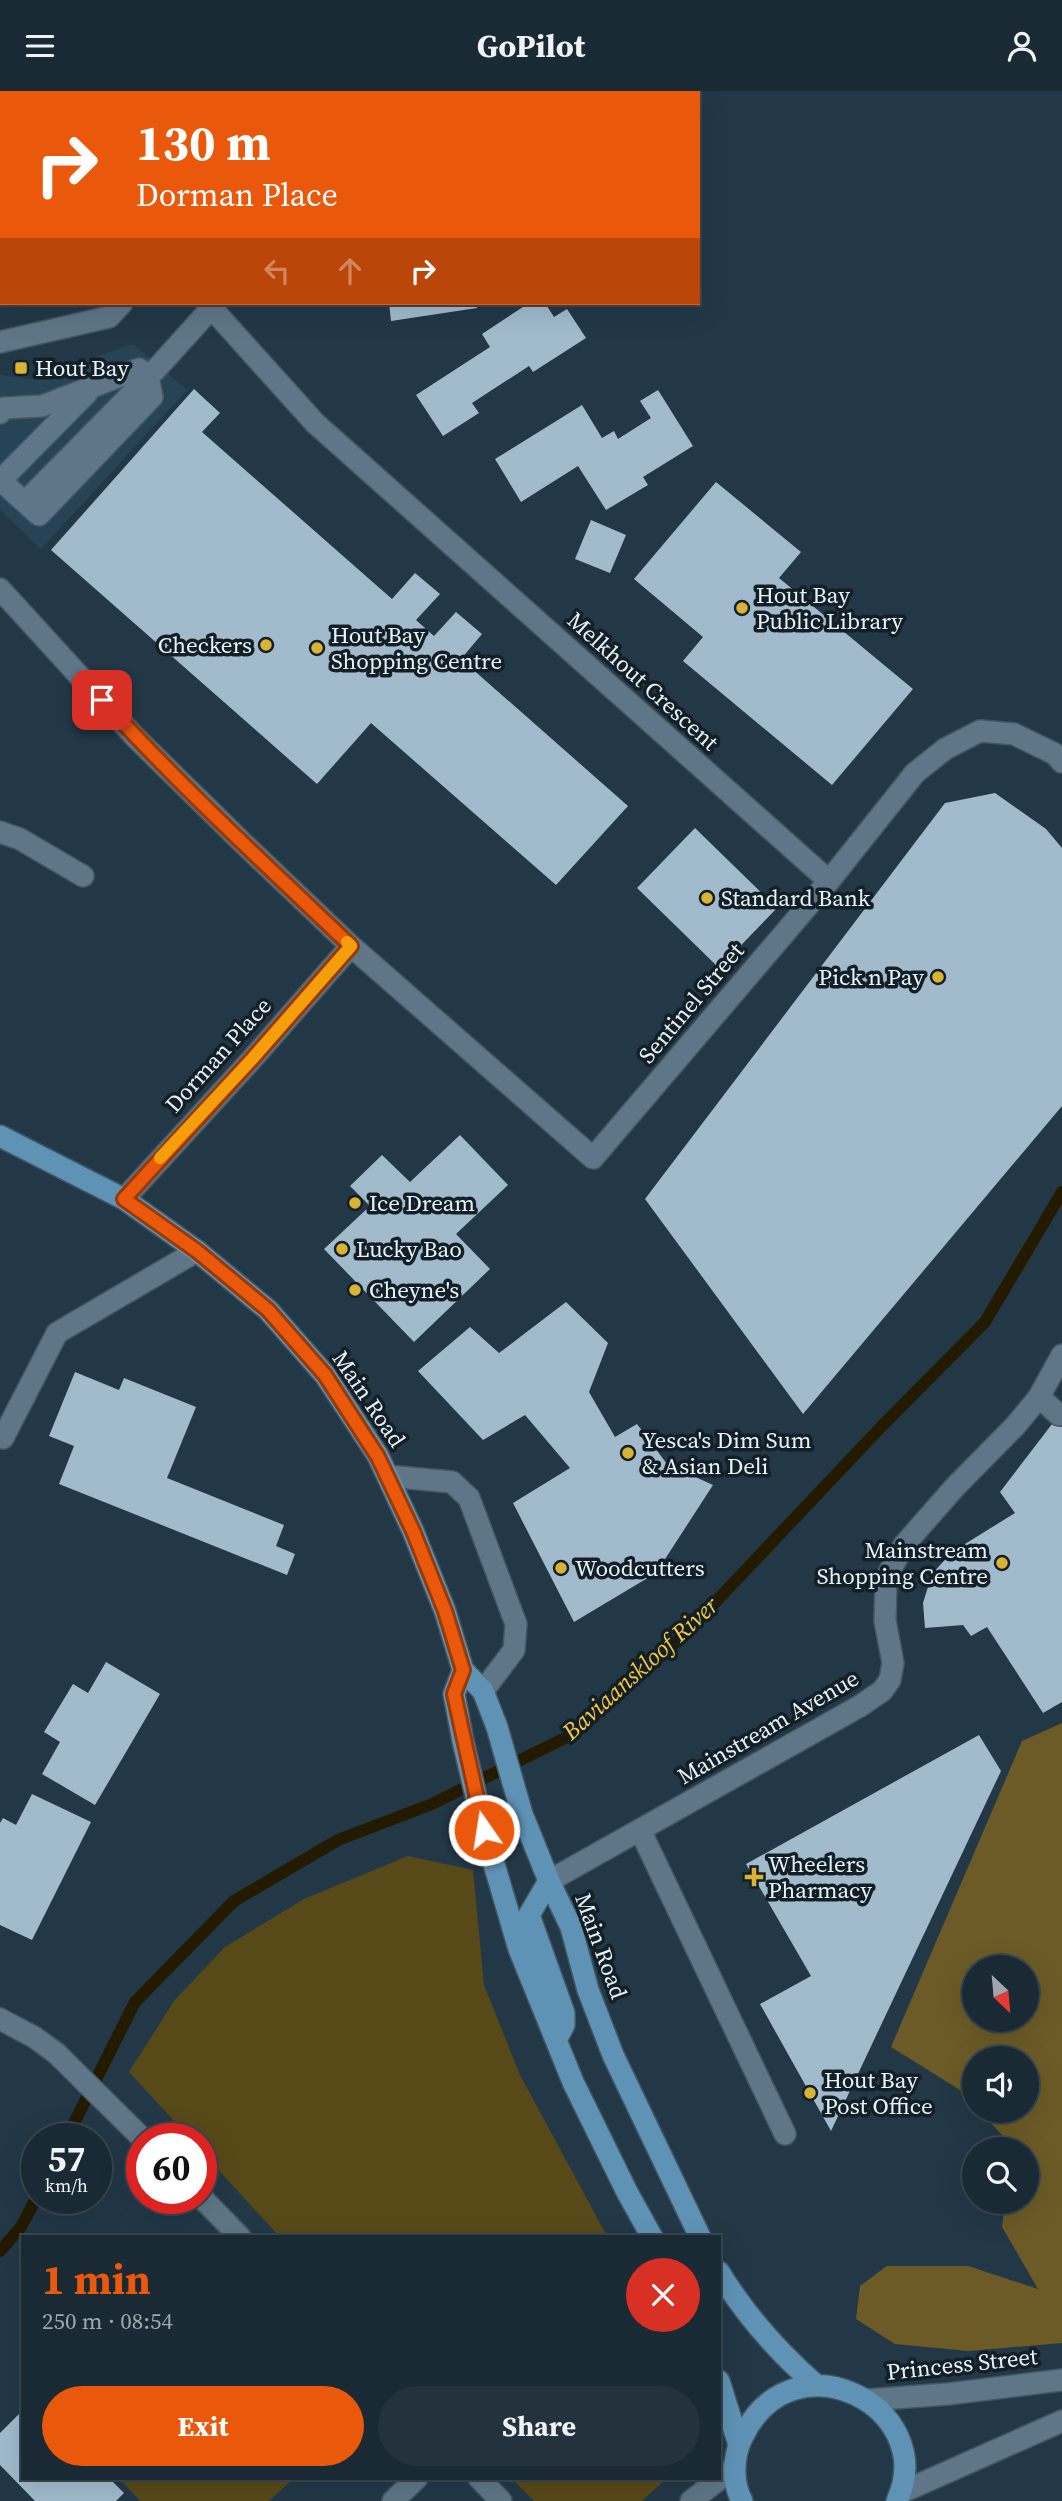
<!DOCTYPE html>
<meta charset="utf-8">
<style>
:root{--surface:#1a2a35;--page:#23323d;--text:#f1f3f6;--muted:#9fa7ad;--line:#384650;--accent:#ea580c}
body{margin:0;font-family:"Source Serif 4",serif;background:var(--page);color:var(--text);height:100vh;display:flex;flex-direction:column;font-size:26px;white-space:nowrap}
*{box-sizing:border-box;margin:0}
p{font-size:23px;color:var(--muted)}
.icon{flex:none;width:38px;height:38px;fill:none;stroke:currentColor;stroke-width:2;stroke-linecap:round;stroke-linejoin:round}
.map{position:relative;flex:1;overflow:hidden}
.sheet{position:absolute;left:21px;top:2144px;width:700px;height:245px;display:flex;flex-direction:column;background:var(--surface);border-radius:0px;box-shadow:0 7px 28px #0002,0 0 0 2px var(--line)}
.sheet>*{flex:none}
.hud{position:absolute;left:0px;top:0px;width:700px;height:214px;box-shadow:0 7px 28px #0002,0 0 0 2px var(--line);background:#ea580c;color:#fff;overflow:hidden}
.needle{width:46px;rotate:154deg}
.tools{position:absolute;left:962px;top:1864px;display:grid;gap:14px}
.tools a{display:grid;place-items:center;width:77px;height:77px;border-radius:50%;background:var(--surface);box-shadow:0 7px 28px #0002,0 0 0 2px var(--line);font-size:35px}
.speed{position:absolute;left:21px;top:2032px;display:flex;gap:14px;font-size:35px;font-weight:700;text-align:center}
.speed>*{display:grid;place-content:center;width:91px;height:91px;border-radius:50%;background:var(--surface);box-shadow:0 7px 28px #0002,0 0 0 2px var(--line);line-height:1}
.speed small{font-size:18px;font-weight:400}
.speed .limit{border:10px solid #d22;background:#fff;color:#111}
.pin{position:absolute;display:grid;place-items:center;width:60px;height:60px;color:#fff;margin:-30px;border-radius:14px;box-shadow:0 4px 10px #0006}
.me{position:absolute;width:77px;margin:-38px;rotate:347deg;stroke-linejoin:round;filter:drop-shadow(0 0 5px #0008)}
.turn{display:flex;align-items:center;gap:24px;height:147px;padding:0 21px;font-size:32px}
.turn .icon{width:91px;height:91px;stroke-width:2.5}
.turn b{display:block;font-size:49px;line-height:60px}
.lanes{display:flex;align-items:center;height:66px;padding:0 21px;background:#0003;justify-content:center;gap:35px;direction:ltr}
.lanes .off{opacity:.35}
.round{display:grid;place-items:center;flex:none;width:74px;height:74px;border-radius:37px;background:var(--page)}
.summary{display:flex;align-items:center;justify-content:space-between;height:119px;padding:0 21px}
h1{font-size:42px;font-weight:700;line-height:52px;color:var(--accent)}
.button{display:flex;gap:14px;margin-top:auto;padding:14px 21px}
.button a{flex:1;height:80px;border-radius:42px;background:var(--accent);color:#fff;font-size:28px;font-weight:700;line-height:80px;text-align:center}
.button a+a{background:var(--page);color:var(--text)}
header{display:flex;justify-content:space-between;align-items:center;height:91px;padding:0 21px;background:var(--surface);font-size:32px;font-weight:700}
.map>svg:first-child{display:block}
.built{fill:#274457}
.green{fill:#584919}
.forest{fill:#6c5b26;fill-rule:evenodd}
.lines{fill:none;stroke-linecap:round;stroke-linejoin:round}
.stream{stroke:#241a00;stroke-width:12}
.building{fill:#a1bbcd}
.service-casing{stroke:#425663;stroke-width:24}
.minor-casing{stroke:#425663;stroke-width:24}
.tertiary-casing{stroke:#425663;stroke-width:24}
.primary-casing{stroke:#425663;stroke-width:24}
.service{stroke:#5e7687;stroke-width:21}
.minor{stroke:#5e7687;stroke-width:21}
.tertiary{stroke:#5e7687;stroke-width:21}
.primary{stroke:#5f93b6;stroke-width:21}
.route-casing{stroke:#983908;stroke-width:18}
.route{stroke:#ea580c;stroke-width:12}
.slow{stroke:#f59e0b;stroke-width:12}
.poi-dot{fill:#d9b334;stroke:#141e25;stroke-width:2.5}
.labels{text-anchor:middle;dominant-baseline:central;stroke-width:7;stroke-linejoin:round;paint-order:stroke}
.poi-label{font-size:23px;fill:#e4f2fc;stroke:#141e25;text-anchor:start}
.street-label{font-size:23px;fill:#e4f2fc;stroke:#141e25}
.water-label{font-size:24px;font-style:italic;fill:#f5cb42;stroke:#141e25}
</style>
<header><svg class="icon" aria-label="menu" viewBox="0 0 24 24"><path d="M4 6h16M4 12h16M4 18h16"/></svg>GoPilot<svg class="icon" aria-label="person" viewBox="0 0 24 24"><circle cx="12" cy="8" r="4"/><path d="M4 21q1-7 8-7t8 7"/></svg></header>
<div class="map">
<svg width="1062" height="2410" viewBox="0 0 1062 2410">
<rect width="100%" height="100%" fill="#223847"/>
<path class="built" d="M133,253l54,46 -146,159 -41,-39v-135l30,4z"/>
<path class="green" d="M408,1765l65,14 11,115 36,90 87,161h-328l-78,-85v-12l-11,-1 -61,-66 45,-71 51,-54 79,-48z
M119,2387h175l-25,23h-129z
M511,2387h156l-25,23h-108z"/>
<path class="forest" d="M1062,1632v620l-94,8 -73,-7 -39,-25 4,-33 27,-20h81l70,23 -36,-62 3,-25 22,-1v-52h-19v-8l-29,-30h48v-53h-52v48l-15,-16 -69,-43 131,-306zM975,1876h52v52h-52z"/>
<g class="lines">
<path class="stream" d="M66,2048l69,-137 99,-101 104,-61 94,-36 143,-71 113,-102 194,-205 103,-104 77,-130
M0,2160l21,-24 16,-30"/>
</g>
<path class="building" d="M389,212h87l1,5 -86,13z
M529,212h16l9,14 13,-8 19,29 -53,34 -4,-6 -57,37 7,10 -36,23 -27,-41 74,-48 -8,-13z
M194,298l26,24 -18,19 190,167 23,-26 25,21 -24,26 18,16 22,-24 26,22 -21,25 167,147 -72,79 -185,-162 -54,61 -266,-234z
M658,299l35,56 -50,31 5,8 -42,25 -28,-44 -57,36 -26,-43 87,-54 20,33 12,-7 4,8 33,-21 -11,-17z
M716,391l85,70 -22,26 134,111 -81,96 -149,-124 20,-24 -69,-58z
M591,429l35,15 -16,38 -35,-14z
M995,702l51,36 16,19v258l-259,308 -158,-215 300,-396z
M695,737l82,80 -58,60 -82,-80z
M460,1044l48,50 -52,49 34,35 -76,73 -90,-93 46,-43 -20,-20 32,-31 28,27z
M566,1211l42,41 -19,49 26,45 22,-13 30,40 46,21 -57,88 -82,49 -61,-119 57,-35 -45,-53 -42,25 -65,-69 52,-44 29,26z
M75,1281l44,18 5,-12 72,29 -29,71 117,47 -8,21 19,8 -8,21 -228,-91 15,-38 -25,-10z
M1062,1320v291l-19,11 -56,-86 -16,9 -8,-11 -38,3 -2,-25 9,-29 20,-22 63,-39 -15,-21z
M106,1571l54,32 -65,111 -53,-31 18,-32 -16,-10 29,-48 15,9z
M979,1644l22,36 -170,360 -71,-127 51,-28 -65,-112z
M32,1703l59,28 -59,118 -32,-15v-102l3,-5 13,7z
M23,2319v68h86l15,15 -8,8h-81l-35,-36v-32z"/>
<g class="lines">
<g class="service-casing">
<path id="service" d="M286,2l3,-2
M387,2l3,-2
M0,77l2,1
M0,251l109,-25 13,-14
M0,322l4,-5 38,-2 97,-37 9,7 4,21 -113,118 -39,-35
M0,390l87,-88
M25,411l134,-136 57,-63
M0,498l135,148 109,107 107,102 242,212 236,-277
M0,741l20,7 63,37
M124,1108l129,-141 98,-112
M1039,1306l20,18
M3,1347l54,-105 140,-82
M388,1385l64,6 17,16 47,126 -2,26 -31,41
M640,1739l145,304
M549,1790l311,-175 22,-15 8,-11 3,-17 -8,-42 1,-43 18,-33 50,-57 62,-63 23,-28 23,-42
M393,2410l24,-23"/>
</g>
<g class="minor-casing">
<path id="minor" d="M0,187l2,-1
M207,212l108,120 514,458 86,-108 30,-24 35,-18 34,3 41,20 7,8
M0,1928l34,18 22,16 87,86
M201,2106l39,40
M479,2387l22,23
M691,2410l44,-34"/>
</g>
<g class="tertiary-casing">
<path id="tertiary" d="M867,2309l81,-6 114,-14
M900,2402l162,-72"/>
</g>
<g class="primary-casing">
<path id="primary" d="M0,1045l124,63 73,52 71,59 57,65 53,81 35,75 32,80 18,59 20,21 14,36 25,87 27,67 22,46 17,63 25,65 87,182
M463,1579l-9,24 9,47 21,89 35,119 54,133 54,110 25,45
M549,1790l-20,34 35,98v12l-8,15
M719,2181c27,44 58,79 97,113
M719,2290l20,64
M742,2410c-10,-18 -9,-45 0,-63 50,-107 198,-31 155,63"/>
</g>
<use href="#service" class="service"/>
<use href="#minor" class="minor"/>
<use href="#tertiary" class="tertiary"/>
<use href="#primary" class="primary"/>
</g>
<g class="lines">
<g class="route-casing">
<path id="route" d="M102,609c78,86 164,165 249,246l-98,112 -129,141 73,52 71,59 57,65 53,82 35,74 32,80 18,59 -9,24 30,136"/>
</g>
<use href="#route" class="route"/>
<path class="slow" d="M160,1067l93,-100 98,-112 -4,-4"/>
</g>
<g class="poi-dot">
<rect x="14" y="270" width="14" height="14" rx="3.5"/>
<circle cx="742" cy="517" r="7"/>
<circle cx="266" cy="554" r="7"/>
<circle cx="317" cy="557" r="7"/>
<circle cx="707" cy="807" r="7"/>
<circle cx="938" cy="886" r="7"/>
<circle cx="355" cy="1112" r="7"/>
<circle cx="342" cy="1158" r="7"/>
<circle cx="355" cy="1199" r="7"/>
<circle cx="628" cy="1362" r="7"/>
<circle cx="1002" cy="1472" r="7"/>
<circle cx="561" cy="1477" r="7"/>
<path d="M750.5 1775.5h7v7h7v7h-7v7h-7v-7h-7v-7h7z"/>
<circle cx="810" cy="2002" r="7"/>
</g>
<g class="labels">
<g class="poi-label">
<text x="35" y="277">Hout Bay</text>
<text x="756" y="504">Hout Bay<tspan x="756" dy="26">Public Library</tspan></text>
<text x="331" y="544">Hout Bay<tspan x="331" dy="26">Shopping Centre</tspan></text>
<text x="252" y="554" text-anchor="end">Checkers</text>
<text x="721" y="807">Standard Bank</text>
<text x="924" y="886" text-anchor="end">Pick n Pay</text>
<text x="369" y="1112">Ice Dream</text>
<text x="356" y="1158">Lucky Bao</text>
<text x="369" y="1199">Cheyne's</text>
<text x="642" y="1349">Yesca's Dim Sum<tspan x="642" dy="26">&amp; Asian Deli</tspan></text>
<text x="988" y="1459" text-anchor="end">Mainstream<tspan x="988" dy="26">Shopping Centre</tspan></text>
<text x="575" y="1477">Woodcutters</text>
<text x="768" y="1773">Wheelers<tspan x="768" dy="26">Pharmacy</tspan></text>
<text x="824" y="1989">Hout Bay<tspan x="824" dy="26">Post Office</tspan></text>
</g>
<g class="street-label">
<text transform="translate(643 590) rotate(42)">Melkhout Crescent</text>
<text transform="translate(691 912) rotate(-50)">Sentinel Street</text>
<text transform="translate(218 964) rotate(-48)">Dorman Place</text>
<text transform="translate(369 1308) rotate(56)">Main Road</text>
<text transform="translate(768 1636) rotate(-30)">Mainstream Avenue</text>
<text transform="translate(601 1855) rotate(70)">Main Road</text>
<text transform="translate(962 2273) rotate(-6)">Princess Street</text>
</g>
<g class="water-label">
<text transform="translate(640 1577) rotate(-42)">Baviaanskloof River</text>
</g>
</g>
</svg>
<div class="tools">
<a><svg class="needle" viewBox="-14 -14 28 28"><path d="M0-13l5 13h-10z" fill="#e53935"/><path d="M0 13l5-13h-10z" fill="#9fa7ad"/></svg></a>
<a><svg class="icon" aria-label="sound" viewBox="0 0 24 24"><path d="M4 9h4l5-4v14l-5-4H4zM17 9q2 3 0 6"/></svg></a>
<a><svg class="icon" aria-label="search" viewBox="0 0 24 24"><circle cx="10" cy="10" r="6"/><path d="M15 15l6 6"/></svg></a>
</div>
<div class="speed"><div>57<small>km/h</small></div><div class="limit">60</div></div>
<div class="pin" style="left:102px;top:609px;background:#d93025"><svg class="icon" aria-label="arrive" viewBox="0 0 24 24"><path d="M6 21V4h12l-3 4 3 4H6"/></svg></div>
<svg class="me" style="left:484px;top:1739px" viewBox="-20 -20 40 40"><circle r="17" fill="#ea580c" stroke="#fff" stroke-width="3"/><path d="M0-11L8 9 0 5-8 9z" fill="#fff"/></svg>
<div class="hud">
<div class="turn"><svg class="icon" aria-label="right" viewBox="0 0 24 24"><path d="M7 20v-9h11M14 6l5 5-5 5"/></svg><div><b>130 m</b>Dorman Place</div></div>
<div class="lanes"><svg class="icon off" aria-label="left" viewBox="0 0 24 24"><path d="M17 20v-9H6M10 6l-5 5 5 5"/></svg><svg class="icon off" aria-label="ahead" viewBox="0 0 24 24"><path d="M12 20V5M6 11l6-6 6 6"/></svg><svg class="icon" aria-label="right" viewBox="0 0 24 24"><path d="M7 20v-9h11M14 6l5 5-5 5"/></svg></div>
</div>
<section class="sheet">
<div class="summary"><div><h1>1 min</h1><p>250 m · 08:54</p></div><a class="round" style="background:#d93025;color:#fff"><svg class="icon" aria-label="close" viewBox="0 0 24 24"><path d="M6 6l12 12M18 6L6 18"/></svg></a></div>
<div class="button"><a>Exit</a><a>Share</a></div>
</section>
</div>
